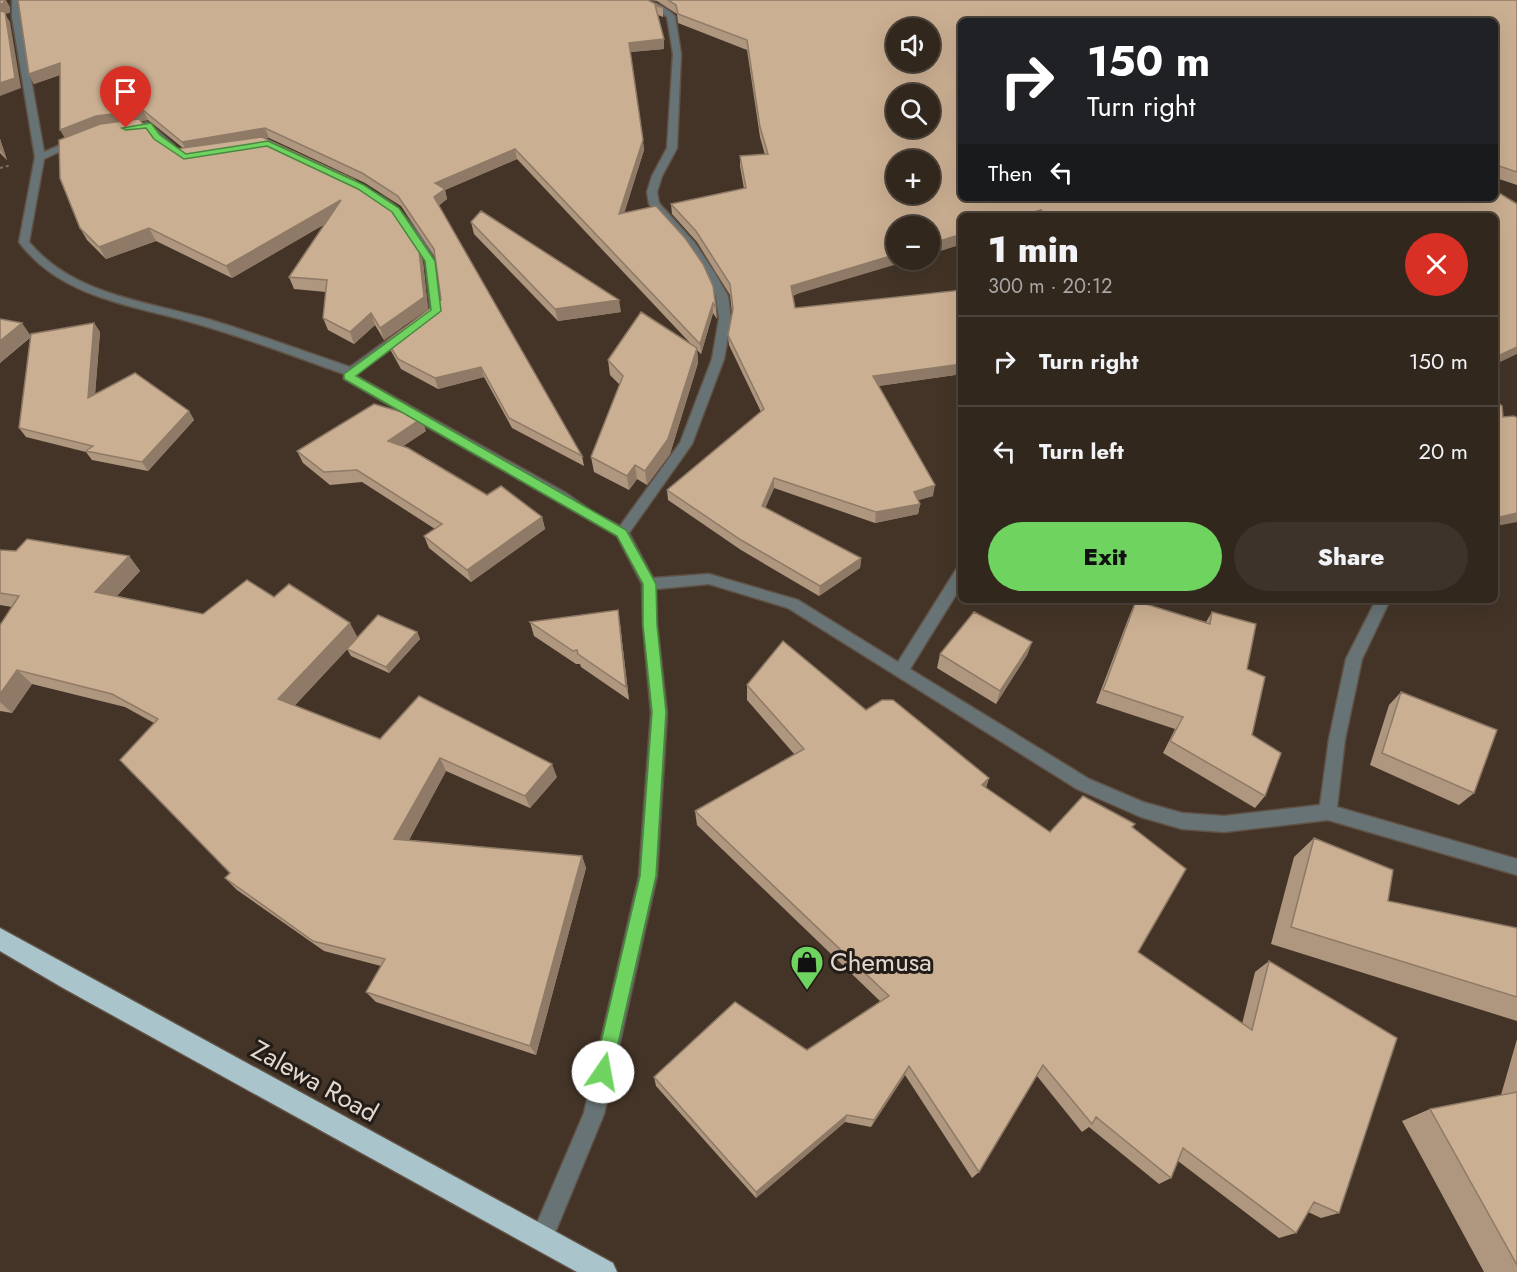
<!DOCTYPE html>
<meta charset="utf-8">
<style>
:root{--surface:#32271d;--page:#3d332a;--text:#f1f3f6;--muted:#a8a5a4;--line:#4d443b;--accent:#6fd360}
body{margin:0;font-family:Jost,sans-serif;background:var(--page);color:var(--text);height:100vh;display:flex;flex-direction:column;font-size:22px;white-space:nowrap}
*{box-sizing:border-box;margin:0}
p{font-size:20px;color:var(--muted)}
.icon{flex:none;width:33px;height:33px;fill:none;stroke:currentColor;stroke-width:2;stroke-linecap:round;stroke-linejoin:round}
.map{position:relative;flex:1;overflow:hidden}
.side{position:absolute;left:958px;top:213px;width:540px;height:390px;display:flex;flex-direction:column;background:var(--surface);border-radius:9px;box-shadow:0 6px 24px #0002,0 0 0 2px var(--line)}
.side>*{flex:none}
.guide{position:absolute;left:958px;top:18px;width:540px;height:183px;border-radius:9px;box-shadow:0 6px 24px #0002,0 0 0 2px var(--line);background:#202124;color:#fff;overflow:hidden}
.controls{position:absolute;left:886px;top:18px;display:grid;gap:12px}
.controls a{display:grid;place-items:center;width:54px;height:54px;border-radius:50%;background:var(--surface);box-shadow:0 6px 24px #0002,0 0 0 2px var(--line);font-size:30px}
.pin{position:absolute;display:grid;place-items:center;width:51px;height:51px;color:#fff;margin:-62px -26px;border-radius:50% 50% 50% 0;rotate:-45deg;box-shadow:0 0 6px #0007}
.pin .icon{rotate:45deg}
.me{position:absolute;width:66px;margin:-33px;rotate:12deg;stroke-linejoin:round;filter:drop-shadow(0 0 4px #0008)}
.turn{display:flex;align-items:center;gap:21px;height:126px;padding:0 30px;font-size:27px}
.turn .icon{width:78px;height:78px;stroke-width:2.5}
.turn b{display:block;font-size:42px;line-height:51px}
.then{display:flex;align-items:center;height:57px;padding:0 30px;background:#0003;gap:12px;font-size:22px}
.round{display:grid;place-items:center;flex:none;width:63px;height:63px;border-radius:32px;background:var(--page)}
.headline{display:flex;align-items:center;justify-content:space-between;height:102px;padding:0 30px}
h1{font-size:36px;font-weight:800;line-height:45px}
.primary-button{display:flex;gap:12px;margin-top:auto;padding:12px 30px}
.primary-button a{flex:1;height:69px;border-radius:36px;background:var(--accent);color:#111;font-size:24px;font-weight:800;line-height:69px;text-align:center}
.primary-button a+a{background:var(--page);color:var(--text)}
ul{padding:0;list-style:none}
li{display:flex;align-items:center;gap:18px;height:90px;padding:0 30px;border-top:2px solid var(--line)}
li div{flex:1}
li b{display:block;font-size:22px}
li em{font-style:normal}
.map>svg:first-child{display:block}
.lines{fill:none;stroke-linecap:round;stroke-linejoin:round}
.minor-casing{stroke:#605245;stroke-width:3}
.highway-casing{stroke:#605245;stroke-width:3}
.path{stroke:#7e7166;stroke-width:2;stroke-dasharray:3 3;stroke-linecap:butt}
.minor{fill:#687376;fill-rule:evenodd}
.highway{fill:#a9c4ca;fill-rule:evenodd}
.wall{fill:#af967e;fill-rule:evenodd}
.shaded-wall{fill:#8e7a66}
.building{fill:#cbaf92;stroke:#8e7a66;stroke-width:1.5;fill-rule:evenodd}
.route{fill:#6fd360;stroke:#48893e;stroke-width:1.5}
.labels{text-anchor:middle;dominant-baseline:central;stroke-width:6;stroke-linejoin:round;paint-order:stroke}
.near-poi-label{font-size:26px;fill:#e2d8d0;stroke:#241d17;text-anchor:start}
.near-street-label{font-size:26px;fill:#e2d8d0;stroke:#241d17}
</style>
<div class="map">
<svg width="1517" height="1272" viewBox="0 0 1517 1272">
<rect width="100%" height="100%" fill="#433427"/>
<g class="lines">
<g class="minor-casing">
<path id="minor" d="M12,0h8v17l24,135 30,-13 8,2 -38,18 -15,83c45,54 118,59 182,78 46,14 92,31 139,47l51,-37h8v6l-54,39 211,118 24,17 30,16 60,-83 32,-84 7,-40 -3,-23 -11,-23 -18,-26 -38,-43 -2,-12 5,-16 15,-28 6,-94 -6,-37 -13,-9 -21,-8c17,0 30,4 42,16l6,38 -4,94 -15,28 -5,16 2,11 36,40 20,30 13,23 3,23 -7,40 -32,85 -63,89 24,45 56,-4 89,26 100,62 59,-94 5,-1v18l-52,84 179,110 54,23 39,11 42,3 96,-11 9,-66 17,-80 30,-59h14l-28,59 -17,80 -8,68 180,52v16l-189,-55 -104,12 -42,-3 -41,-12 -64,-28 -289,-181 -79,-24 -53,5 1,36 10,88 -10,163 -53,238 -54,131 -8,3 -8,-3 -3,-8 53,-124 55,-237 12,-163 -8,-88 -1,-41 -25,-48 -273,-157v-5c-48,-17 -95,-35 -143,-49 -65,-20 -139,-25 -182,-83l16,-85 -23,-140z
M148,122l26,23v4c-12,1 -21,-12 -28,-21l-21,3 -5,-3z
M369,193c22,-3 58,49 66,67 6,14 5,36 7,51l-18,11 -6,-3 12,-9 -5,-49 -33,-49 -23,-15z"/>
</g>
<g class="highway-casing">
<path id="highway" d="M0,928l613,335 4,9h-40l-514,-284 -63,-37z"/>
</g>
<path class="path" d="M0,168l11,-3"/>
<use href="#minor" class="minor"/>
<use href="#highway" class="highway"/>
</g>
<path class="wall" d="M648,0l15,8v9l-5,-2 6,34 -34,3 14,98 -20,63 32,-7 60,102 1,11 -4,-6 -12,41 -4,-4 1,13 -28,91 -23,31 -10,-6 -8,11 -35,-18 -3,-15 29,-72 -10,-10 -2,-15 83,-16 -174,-185 -72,31 2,9 -9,7 144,250 2,10 -72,-38 -28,-51 -46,12 -37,-20 -10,-18 -4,-10 54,-41 -6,-43 -34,-51 -36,-23 -96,-45h-3l153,112 4,12 5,47 -44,31 -9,-15 -21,19 -26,-14 -5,-12 3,-26 -32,-3 -5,-12 36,-53 -93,54 -76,-37 -50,18 -19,-19 -7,-12 -15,-90 -5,-63 -26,9 -5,-10zM148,120l35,28 -7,1 -29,-20 -6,-8z
M650,0h867v185l-21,-7v-157h-534l534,195h-534v28l-32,10v-28l-137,70 2,12 167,-18v84l-84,12 55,110 -15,4 2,4 -2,10 -43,9 -101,-35 -9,20 96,50 -1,10 -41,28 -78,-46 -73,-50 -1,-10 94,-78 -32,-67 -1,-10 4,-22 -2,-18 -33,-53 -25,-28 -1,-10 73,-15 -4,-23v-10l25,-1 -5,-18 -13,-87 -69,-27 -1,-9 -20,-13z
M0,139l7,21 -7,-7z
M471,222l150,90 -63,9 -84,-87z
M0,319l31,17 63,-13 6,9 -5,62 94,17 5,9 -46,51 -56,-11 -6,-8 -60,-15 -7,-9 12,-91 -31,26z
M426,431l-23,15 84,49 55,22 3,12 -74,53 -42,-34 -5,-12 11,-7 -73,-47 -32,3 -27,-22 -6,-12z
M0,550l129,6 11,15 -23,25 86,18 71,-17 84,40 59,-5 3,7 -31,34 -38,-17 -4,-7 -53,57 86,33 177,38 -27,31 -84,-37 -37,69 173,16 4,12 -50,187 -160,-53 -10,-10 15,-26 -57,-15 -87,-61 -12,-12 5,-5 -76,-150 -29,-16 -93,-23 -20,29 -12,-2v-86l12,-18 -12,-2z
M1136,601l70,21 6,-10 35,57 5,66 13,61 -10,12 -92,-55 12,-24 -79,-26 34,-89z
M530,622l90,2 9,76 -48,-33 -1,-3h-4l-42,-28z
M1032,642l-5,13 -31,49 -59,-36 3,-14z
M747,685l119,25 123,68 -3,10 64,44 83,-5 5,125 104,72 13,-52 14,-11 70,252 -18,5 -13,-6 -12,21 -17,5 -101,-77 -7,17 -12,6 -70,-57 -7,5 -45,-56 -58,96 -7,6 -67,-103 -34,52 -26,-5 -89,76 -100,-112 -2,-9 153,-27 74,-48 -184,-177 -2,-14 100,-56 -48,-55z
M1401,692l73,101 -15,12 -89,-40 19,-60z
M1314,838l74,63 129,27v93l-246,-77 23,-87z
M1517,1039v233h-33l-82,-151 28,-12 71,-14z"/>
<path class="shaded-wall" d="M4,0h2l4,7v6l-5,1 5,8 11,66 -21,8v-92z
M664,39v10l-34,3 -1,-9z
M60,63l5,10 -31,11 -5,-10z
M143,110l5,10 -47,6 -35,14 -6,-10 36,-14z
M265,128l4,10 -82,14 -5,-10z
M0,139l7,21 -7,-10z
M643,140l1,10 -23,74 -2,-10z
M515,149l2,10 -72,31 2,9 -11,9 -2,-11 1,-14z
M341,200l4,12 -113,66 -6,-12z
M1041,210l-2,6h-18z
M149,228l7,13 -50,18 -7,-12z
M962,234v10l-32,10v-10z
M419,250l4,12 5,47 -44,31 -4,-12z
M897,254v6h14l-121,36 1,-10z
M619,300l2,12 -63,9 -3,-12z
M713,303v10l-12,41 -1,-10z
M371,313l4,12 -21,19 -4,-12z
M22,323l9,13 -31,27v-22z
M94,323l6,9 -6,76 -6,-10z
M1517,347v7l-21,10v-7z
M697,348l1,15 -28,91 -23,31 -2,-14z
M962,364v10l-90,13 1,-11z
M481,367l3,10 -46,12 -3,-11z
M189,411l5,9 -46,51 -6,-9z
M422,418l4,13 -33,22 -5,-12z
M635,465l2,14 -8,11 -2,-14z
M774,478v10l-12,28v-10z
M935,485l-2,11 -21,6 2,-10z
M920,504l-2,10 -43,9 1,-11z
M1517,513v9l-21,4v-8z
M542,517l3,12 -74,53 -4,-12z
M129,556l11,15 -33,35 -12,-14z
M861,558l-1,10 -41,28 1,-10z
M618,610l2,14 9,76 -3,-13z
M350,623l8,15 -70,75 -10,-14z
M417,632l3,7 -31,34 -3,-6z
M1032,642l-5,13 -31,49 4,-13z
M17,670l15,14 -20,29 -12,-11v-8z
M440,758l6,13 -43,80 -9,-12z
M552,764l5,13 -27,31 -5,-12z
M989,778l-5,14 -2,-7z
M582,856l4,12 -50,187 -6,-9z
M909,1066l-4,9 -34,52 3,-7z
M847,1115l-2,7 -89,76v-6z"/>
<path class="building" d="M0,0h4v3l-4,1z
M18,0h630l15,8 -8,-3 9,34 -35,4 14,97 -24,74 37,-8 29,32 18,26 10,22 3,22 -3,-5 -13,41 -185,-195 -80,34 10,6 -11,8 148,259 -73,-38 -28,-51 -46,11 -37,-19 -11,-18 54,-41 -7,-51 -36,-53 -36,-23 -97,-45 -83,14 -39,-32 -47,6 -36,14v-67l-31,11z
M668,0h849v172l-21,-7v-144h-534v177h534v-7l21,13v143l-21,10v-141h-451l-4,-6 -20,6h-59v18l-32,10v-18h-33v28l-106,32 4,22 167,-18v74l-89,12 62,109 -21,7 6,12 -44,8 -102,-34 -12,28 99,52 -41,28 -79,-46 -74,-50 97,-81 -36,-74 5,-26 -3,-25 -34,-53 -25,-27 75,-16 -6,-32 28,-2 -8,-27 -13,-87 -69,-26 -2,-9zM897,28h33v34h-33zM897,94h33v34h-33zM897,160h33v34h-33z
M0,11l5,1 10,66 -15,5z
M139,119l8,10 29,20 86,-12 91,42 34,23 32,48 5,47 -44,31 -9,-15 -21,19 -27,-14 4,-38 -38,-3 52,-77 -115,66 -77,-38 -50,19 -19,-19 -20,-50 -1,-38 41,-16z
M481,211l138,89 -64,9 -84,-87z
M641,312l56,36 -29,91 -23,32 -10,-6 -8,11 -36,-19 32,-81 -15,-16z
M0,319l22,4 -22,18z
M94,323l-6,75 47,-25 54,38 -47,51 -56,-11 7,-5 -74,-18 12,-94z
M1496,401l6,5 1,11 11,-1 3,2v95l-21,5z
M374,404l48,14 -34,23 20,7 79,47 14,-9 41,31 -75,53 -43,-34 18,-12 -85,-54 -33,2 -27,-21z
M27,539l102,17 -34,36 108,22 44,-34 27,17 15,-13 61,39 -72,76 102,40 39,-43 133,68 -27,32 -85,-38 -46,81 188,17 -52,190 -164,-54 19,-33 -72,-18 -88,-63 5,-5 -110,-113 38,-41 -46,-25 -95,-24 -17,24v-69l19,-29 -19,-3v-43l16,1z
M1136,601l74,23 2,-12 44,12 -9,45 18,8 -13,58 29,18 -16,43 -95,-55 13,-24 -80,-27z
M618,610l8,77 -48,-33 -1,-4 -4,1 -43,-29z
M974,612l58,30 -32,49 -60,-37z
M378,615l39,17 -31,35 -39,-18z
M783,641l83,69 16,-10h11l96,78 -7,7 68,47 33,-36 52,28 -3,3 54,42 -48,83 114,78 17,-69 128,77 -58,175 -25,-11 -18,31 -113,-85 -12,30 -75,-61 -4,7 -49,-59 -64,107 -70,-106 -35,54 -27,-5 -91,77 -102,-115 81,-75 72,48 82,-54 -194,-185 109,-62 -57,-64z
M1401,692l96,38 -23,63 -92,-40z
M1314,838l79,32 -5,31 129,27v69l-226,-70z
M1517,1092v173l-87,-156z"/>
<path class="route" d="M151,123l9,12 26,19 82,-13 96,44 35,23 36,53 6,50 -85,65 270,154 30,54 1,41 9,87 -10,164 -46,203 -7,2 -6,-2 -3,-7 46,-196 12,-164 -9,-87v-41l-26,-48 -273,-157v-5l87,-64 -6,-49 -33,-49 -34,-23 -91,-43 -83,13 -30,-20 -8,-11 -20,2 -4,-2z"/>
<defs>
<g id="shop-pin" transform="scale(1.725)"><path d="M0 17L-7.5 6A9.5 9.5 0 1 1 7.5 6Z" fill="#6fd360" stroke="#241d17"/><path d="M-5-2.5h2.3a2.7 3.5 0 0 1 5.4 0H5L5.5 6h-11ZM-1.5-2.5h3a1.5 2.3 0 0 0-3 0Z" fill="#111"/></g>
</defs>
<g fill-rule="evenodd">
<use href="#shop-pin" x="807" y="962"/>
</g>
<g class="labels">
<g class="near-poi-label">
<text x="830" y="962">Chemusa</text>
</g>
<g class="near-street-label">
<text transform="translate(315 1081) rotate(29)">Zalewa Road</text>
</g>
</g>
</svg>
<div class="controls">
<a><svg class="icon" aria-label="sound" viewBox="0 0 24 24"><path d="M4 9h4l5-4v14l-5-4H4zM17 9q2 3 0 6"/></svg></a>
<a><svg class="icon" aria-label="search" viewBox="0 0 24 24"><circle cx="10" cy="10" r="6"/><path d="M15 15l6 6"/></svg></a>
<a>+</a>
<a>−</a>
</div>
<div class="pin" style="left:126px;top:128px;background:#d93025"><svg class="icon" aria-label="arrive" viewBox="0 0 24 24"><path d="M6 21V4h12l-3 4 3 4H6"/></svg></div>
<svg class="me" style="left:603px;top:1072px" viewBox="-20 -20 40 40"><circle r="19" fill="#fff"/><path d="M0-13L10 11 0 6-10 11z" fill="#6fd360"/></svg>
<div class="guide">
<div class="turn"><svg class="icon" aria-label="right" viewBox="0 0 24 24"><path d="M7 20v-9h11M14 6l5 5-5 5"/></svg><div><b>150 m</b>Turn right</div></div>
<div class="then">Then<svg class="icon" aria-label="left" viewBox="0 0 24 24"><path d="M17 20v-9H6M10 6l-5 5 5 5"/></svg></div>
</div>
<section class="side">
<div class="headline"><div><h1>1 min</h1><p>300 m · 20:12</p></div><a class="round" style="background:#d93025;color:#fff"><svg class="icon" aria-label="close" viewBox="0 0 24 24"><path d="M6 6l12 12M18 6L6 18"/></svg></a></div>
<ul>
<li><svg class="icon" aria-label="right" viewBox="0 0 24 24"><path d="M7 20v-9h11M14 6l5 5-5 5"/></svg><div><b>Turn right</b></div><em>150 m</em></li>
<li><svg class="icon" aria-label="left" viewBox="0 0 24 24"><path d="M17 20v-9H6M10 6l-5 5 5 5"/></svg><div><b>Turn left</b></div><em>20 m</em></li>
</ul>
<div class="primary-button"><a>Exit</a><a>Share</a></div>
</section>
</div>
